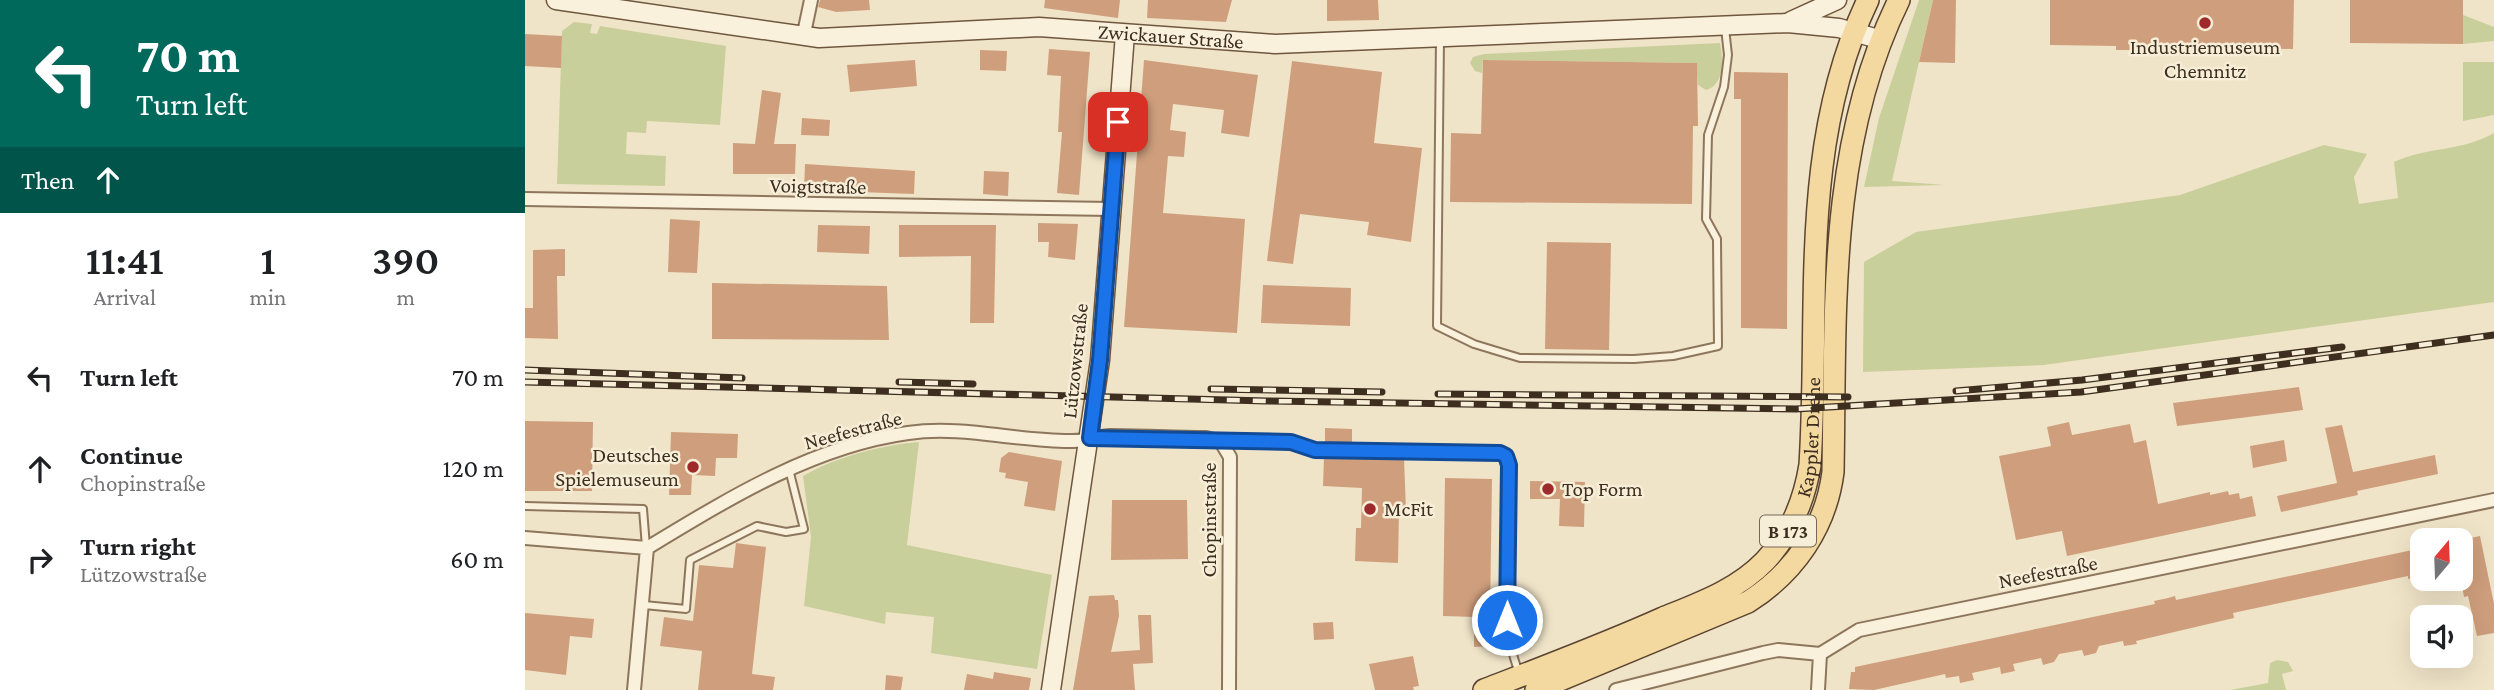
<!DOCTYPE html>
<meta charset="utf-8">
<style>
:root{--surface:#fff;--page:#f6f6f6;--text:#202124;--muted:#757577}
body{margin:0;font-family:"Crimson Pro",serif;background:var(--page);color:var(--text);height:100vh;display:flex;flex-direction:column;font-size:26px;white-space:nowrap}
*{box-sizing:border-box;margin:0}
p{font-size:23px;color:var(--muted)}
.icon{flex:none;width:38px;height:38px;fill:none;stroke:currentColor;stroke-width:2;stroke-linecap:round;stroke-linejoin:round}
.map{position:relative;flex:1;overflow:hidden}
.drawer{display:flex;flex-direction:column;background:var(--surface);width:525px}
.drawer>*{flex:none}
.hud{background:#00695c;color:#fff;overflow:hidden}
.needle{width:46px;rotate:19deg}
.tools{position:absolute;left:1885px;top:528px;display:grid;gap:14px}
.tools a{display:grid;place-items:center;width:63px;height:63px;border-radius:14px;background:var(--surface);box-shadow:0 7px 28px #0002;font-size:35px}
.pin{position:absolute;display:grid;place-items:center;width:60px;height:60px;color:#fff;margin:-30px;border-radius:14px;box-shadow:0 4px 10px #0006}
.me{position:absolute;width:77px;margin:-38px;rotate:0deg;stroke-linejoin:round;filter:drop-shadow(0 0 5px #0008)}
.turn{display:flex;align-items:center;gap:24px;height:147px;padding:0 21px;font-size:32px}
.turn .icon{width:91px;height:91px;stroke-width:2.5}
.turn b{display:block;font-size:49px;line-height:60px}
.then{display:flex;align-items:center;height:66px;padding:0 21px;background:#0003;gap:14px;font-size:26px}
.eta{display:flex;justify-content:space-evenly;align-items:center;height:119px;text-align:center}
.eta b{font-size:42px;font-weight:600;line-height:49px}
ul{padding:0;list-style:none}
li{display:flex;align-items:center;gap:21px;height:91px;padding:0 21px}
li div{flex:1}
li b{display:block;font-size:26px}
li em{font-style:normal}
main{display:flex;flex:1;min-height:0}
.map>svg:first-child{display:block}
.green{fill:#c9cf9b}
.building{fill:#cf9f7d}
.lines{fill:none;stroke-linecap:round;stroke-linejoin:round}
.lane-casing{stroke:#8d765c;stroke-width:10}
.street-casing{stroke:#8d765c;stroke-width:16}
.secondary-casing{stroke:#6f573f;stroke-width:21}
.primary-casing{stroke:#5b4430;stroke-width:24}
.lane{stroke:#faf1dc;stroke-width:6}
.street{stroke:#faf1dc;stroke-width:12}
.secondary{stroke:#faf1dc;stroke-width:18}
.primary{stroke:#f3d9a0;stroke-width:21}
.rail-casing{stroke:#3d2e20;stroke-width:7}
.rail{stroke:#f7eed8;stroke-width:4.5;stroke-dasharray:13;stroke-linecap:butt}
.route-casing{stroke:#114b97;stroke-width:18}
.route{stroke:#1a73e8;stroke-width:12}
.poi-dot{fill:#9e2a2b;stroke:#f7eed8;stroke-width:2.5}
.labels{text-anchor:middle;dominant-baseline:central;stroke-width:5;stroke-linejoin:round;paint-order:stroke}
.shield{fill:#f7eed8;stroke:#756857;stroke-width:2}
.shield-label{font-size:19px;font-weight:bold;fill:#3d2e20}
.street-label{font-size:21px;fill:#3d2e20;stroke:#f7eed8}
.poi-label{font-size:21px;fill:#3d2e20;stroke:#f7eed8;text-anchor:start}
</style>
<main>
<section class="drawer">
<div class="hud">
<div class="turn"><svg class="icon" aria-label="left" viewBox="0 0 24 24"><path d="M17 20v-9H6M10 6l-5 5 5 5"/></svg><div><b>70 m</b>Turn left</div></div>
<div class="then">Then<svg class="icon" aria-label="ahead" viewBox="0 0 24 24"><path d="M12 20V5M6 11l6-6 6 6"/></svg></div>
</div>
<div class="eta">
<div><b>11:41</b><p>Arrival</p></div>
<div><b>1</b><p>min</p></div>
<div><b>390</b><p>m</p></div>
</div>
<ul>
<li><svg class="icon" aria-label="left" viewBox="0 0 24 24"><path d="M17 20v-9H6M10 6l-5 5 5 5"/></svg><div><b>Turn left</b></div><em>70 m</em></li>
<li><svg class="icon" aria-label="ahead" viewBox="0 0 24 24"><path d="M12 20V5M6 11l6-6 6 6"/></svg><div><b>Continue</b><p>Chopinstraße</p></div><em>120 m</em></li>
<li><svg class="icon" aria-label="right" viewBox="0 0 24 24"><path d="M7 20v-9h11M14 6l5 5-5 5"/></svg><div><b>Turn right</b><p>Lützowstraße</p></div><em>60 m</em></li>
</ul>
</section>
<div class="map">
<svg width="1969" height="690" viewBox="0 0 1969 690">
<rect width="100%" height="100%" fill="#f0e4c8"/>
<path class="green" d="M1394,0h14l-41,181 53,4 -81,2 15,-69z
M1938,15l31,12v14l-31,3z
M49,22l18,2 -2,9 7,1 3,-8 126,20 -6,79 -73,-4 -1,12 -19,-1 -1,22 40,2 -1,30 -108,-2 5,-153z
M1195,43c3,15 5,42 -14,47l-8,-5 -2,-22 -213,-3 -1,13 -7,-2 -5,-8 3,-6 11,-3z
M1938,62h31v53l-31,6z
M1969,133v169l-450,63 -181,7 1,-110 52,-30 264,-37 144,-50 43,9 -13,23 5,27 39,-6 -4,-36c35,-16 67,-10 100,-29z
M394,442l-12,103 145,30 -15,94 -106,-16 3,-36 -48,-5 -1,12 -81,-18 7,-69 -8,-61c33,-19 78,-31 116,-34z
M1752,660l11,2 5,9 -11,3 4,16h-56l38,-7 2,-20z"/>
<path class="building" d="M295,0h49l1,10 -34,2 -18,-5z
M520,0h75l-2,18 -74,-10z
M623,0h84l-6,22 -79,-4z
M802,0h51l1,20 -52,1z
M1408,0h23l-1,63 -36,-1z
M1525,0h244l-1,49 -160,-3v4h-17v-4l-66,-1z
M1825,0h113v44l-113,-1z
M0,34l37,2 -1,32 -36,-2z
M524,49l41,3 -11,143 -22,-2 5,-61h-4l3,-56 -14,-1z
M455,50l27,1 -1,20 -26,-1z
M390,60l2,26 -67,6 -3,-27z
M619,60l114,15 -9,62 -28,-4 3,-23 -51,-6 -3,26 16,2 -2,25 -16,-1 -5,57 82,6 -8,114 -113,-6z
M958,60l214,3 1,63h-5l-1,78 -242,-2 1,-69 30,1z
M767,61l90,11 -8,71 48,5 -11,94 -44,-7 2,-13 -69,-8 -7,50 -26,-3z
M1209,72l54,1 -1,256 -46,-1v-229h-7z
M237,90l19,3 -7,51h22l-1,30h-62v-31l22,1z
M277,118l28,2 -1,16 -28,-1z
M280,164l110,7 -1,23 -110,-4z
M459,171l25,1 -1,24 -25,-2z
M145,219l30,2 -3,52 -29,-1z
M513,223l40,1 -3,36 -27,-3 1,-15h-11z
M293,225l52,1 -1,28 -52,-2z
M374,225h97l-2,98h-24l1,-67 -72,1z
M1022,242l64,1 -2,107 -64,-1z
M40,249v27h-8l1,63 -33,-1v-30h8v-58z
M187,283l175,3 2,54 -177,-1z
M738,285l88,3 -1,38 -89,-3z
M1774,387l4,23 -126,16 -4,-23z
M0,421l68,1 -1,69h-67z
M1544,422l3,13 58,-11 4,19 12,-3 12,64 52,-12v3l18,-4 1,4 10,-2 1,6 12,-3 4,20 -189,40 -5,-25 -46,9 -17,-84 52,-10 -4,-19z
M1817,425l11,47 82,-17 3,19 -81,17 1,4 -77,17 -4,-16 60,-13 -12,-55z
M800,428l27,1v16l-27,-1z
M146,432l67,2 -1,24h-21l-1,18 -23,-1 -1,20h-22z
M1759,440l3,21 -34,7 -3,-22z
M484,452l53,9 -7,50 -31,-5 4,-24 -23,-4 1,-5 -7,-1 2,-14z
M799,456l80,2 2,53h-7l-1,52 -43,-2 1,-33h5l1,-40 -39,-2z
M920,478l47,1 -2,136h7v21l-7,10 -16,1v-30l-31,-1z
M1005,481l55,1 -1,45 -25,-1 1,-27h-30z
M587,500h75l1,59 -77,1z
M1955,536l14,68v29l-17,3 -9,-40 -4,1 -3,-18v-39z
M211,543l30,4 -14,127 23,3 -2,13h-75l4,-39 -42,-5 4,-29 29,4 6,-56 34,3z
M1897,548v29l-14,2v-3l-175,37 1,5 -98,23 1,3 -13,2 -1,-5 -24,5 -3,7 -12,3 -2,-6 -23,4 -5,8 -11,3 -2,-7 -28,6 2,7 -14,3 -1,-7 -28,6 2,7 -14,3 -1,-7 -13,2 -1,-4 -71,16 -25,-1 2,-17h4v-5l300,-63 -1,-3 14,-3 7,-2 1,4z
M589,595l1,5h3l1,16 -8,36 29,-2 -2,-35h13l2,48 -20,1 2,26h-62l16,-94z
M0,613l69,6 -2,19 -22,-2 -4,39 -41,-5z
M808,622l1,17 -20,1 -1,-17z
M888,656l6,30 -6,1 1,3h-39l-6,-26z
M469,672l37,6 -2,12h-65l3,-16 26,5z
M361,675l17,2 -2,13h-16z"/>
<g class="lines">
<g class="lane-casing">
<path id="lane" d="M915,39l-3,287 37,18 46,14 114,1 39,-3 45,-10 -1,-107 -11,-20 2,-84 16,-48 4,-32 -3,-27
M696,442h71l23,8 185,3 6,3 3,9c-1,54 -11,161 10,207
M0,506l118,3 3,38
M119,605l42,4 4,-49 67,-34 29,6 18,-3 -15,-60"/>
</g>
<g class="street-casing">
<path id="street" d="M278,38l8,-38
M0,199l586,10
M0,538l122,10
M109,690l13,-142c81,-49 166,-102 261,-115 56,-8 110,9 165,8 12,0 25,-4 37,-5 32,0 64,2 96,2l15,4 9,15 -1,233
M1091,690l147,-37 15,-3 42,4 39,-24 635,-130
M1293,690l2,-36"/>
</g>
<g class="secondary-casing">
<g id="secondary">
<path id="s1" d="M31,0l263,38 220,-11 236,17 513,-21 51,5 43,12"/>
<path d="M1266,21l46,-21"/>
<path d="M526,690l49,-330 25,-326"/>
</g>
</g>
<g class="primary-casing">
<g id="primary">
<path id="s2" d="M959,690c60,-23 121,-46 179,-72 37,-15 74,-28 102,-57 26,-28 39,-59 45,-96 10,-156 -12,-319 58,-465"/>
<path d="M1011,690l212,-88c47,-30 78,-75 85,-130 3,-159 -6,-326 66,-472"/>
</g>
</g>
<use href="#lane" class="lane"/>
<use href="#street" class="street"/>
<use href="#secondary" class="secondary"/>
<use href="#primary" class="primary"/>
<g class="rail-casing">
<path id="rail" d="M0,370l217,8
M0,382l742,19 529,8 285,-17 413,-57
M374,382l74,2
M686,389l171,3
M1431,391l126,-11 260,-33
M913,394l410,3"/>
</g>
<use href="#rail" class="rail"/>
</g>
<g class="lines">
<g class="route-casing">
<path id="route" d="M593,122l-18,238 -10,78 201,4 24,8 185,3 6,3 3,9 -2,155"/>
</g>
<use href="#route" class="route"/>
</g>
<g class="poi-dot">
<circle cx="1680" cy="23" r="7"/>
<circle cx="168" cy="467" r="7"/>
<circle cx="1023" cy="489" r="7"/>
<circle cx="845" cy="509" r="7"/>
</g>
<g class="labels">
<rect class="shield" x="1235" y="515.5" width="56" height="31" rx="5"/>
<g class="shield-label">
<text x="1263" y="531">B 173</text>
</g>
<g class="street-label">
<text stroke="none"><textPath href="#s1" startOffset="618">Zwickauer Straße</textPath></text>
<text transform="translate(293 186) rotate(1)">Voigtstraße</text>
<text transform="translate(550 361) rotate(-84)">Lützowstraße</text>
<text transform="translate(328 430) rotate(-15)">Neefestraße</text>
<text stroke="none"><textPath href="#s2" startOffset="446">Kappler Drehe</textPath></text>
<text transform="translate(684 520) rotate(-90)">Chopinstraße</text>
<text transform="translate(1523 572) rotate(-11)">Neefestraße</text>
</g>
<g class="poi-label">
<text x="1680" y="47" text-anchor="middle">Industriemuseum<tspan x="1680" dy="24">Chemnitz</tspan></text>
<text x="154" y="455" text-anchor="end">Deutsches<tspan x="154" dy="24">Spielemuseum</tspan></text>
<text x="1037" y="489">Top Form</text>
<text x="859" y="509">McFit</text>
</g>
</g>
</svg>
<div class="tools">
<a><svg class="needle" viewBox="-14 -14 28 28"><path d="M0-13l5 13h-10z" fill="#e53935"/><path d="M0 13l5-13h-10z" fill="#757577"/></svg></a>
<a><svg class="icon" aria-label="sound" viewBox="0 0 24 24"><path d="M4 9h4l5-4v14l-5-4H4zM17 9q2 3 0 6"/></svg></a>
</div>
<div class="pin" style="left:593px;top:122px;background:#d93025"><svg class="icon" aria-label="arrive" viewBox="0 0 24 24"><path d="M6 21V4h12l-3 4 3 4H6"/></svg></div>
<svg class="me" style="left:982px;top:620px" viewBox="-20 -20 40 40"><circle r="17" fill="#1a73e8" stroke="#fff" stroke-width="3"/><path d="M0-11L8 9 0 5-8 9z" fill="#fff"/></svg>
</div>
</main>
